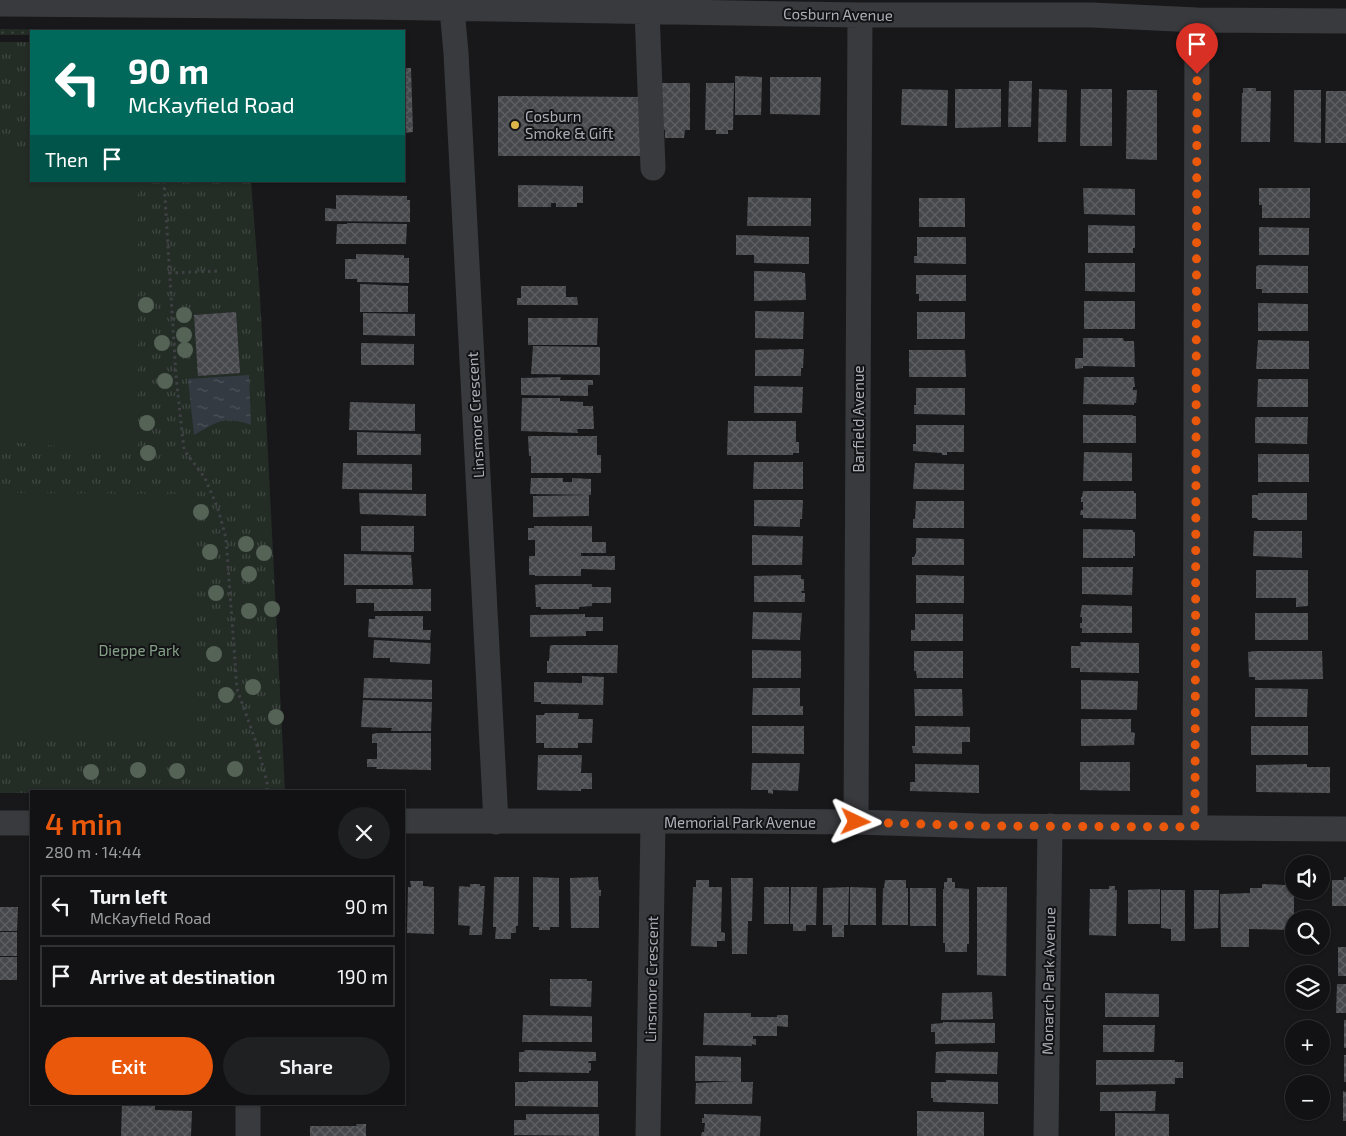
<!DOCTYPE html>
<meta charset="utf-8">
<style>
:root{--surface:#121214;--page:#1f2022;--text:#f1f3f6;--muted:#9c9ea0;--line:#313234;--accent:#ea580c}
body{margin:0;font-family:"Exo 2",sans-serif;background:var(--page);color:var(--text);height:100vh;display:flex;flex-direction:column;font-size:19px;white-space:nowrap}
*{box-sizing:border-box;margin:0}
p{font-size:16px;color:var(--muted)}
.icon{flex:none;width:28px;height:28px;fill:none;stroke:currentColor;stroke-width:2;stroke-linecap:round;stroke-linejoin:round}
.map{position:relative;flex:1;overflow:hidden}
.panel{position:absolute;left:30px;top:790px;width:375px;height:315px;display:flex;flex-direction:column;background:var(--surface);border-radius:0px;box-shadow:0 1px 4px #0004,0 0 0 1px var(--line)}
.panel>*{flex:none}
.guide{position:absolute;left:30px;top:30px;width:375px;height:152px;border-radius:0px;box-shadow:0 1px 4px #0004,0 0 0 1px var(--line);background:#00695c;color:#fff;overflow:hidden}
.buttons{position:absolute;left:1285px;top:855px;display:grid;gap:10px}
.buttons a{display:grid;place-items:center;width:45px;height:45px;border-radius:50%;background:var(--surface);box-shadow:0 1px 4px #0004,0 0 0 1px var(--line);font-size:25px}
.pin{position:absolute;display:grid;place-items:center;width:42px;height:42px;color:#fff;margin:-51px -21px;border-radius:50% 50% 50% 0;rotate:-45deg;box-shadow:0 0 5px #0007}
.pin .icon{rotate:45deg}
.me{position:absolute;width:55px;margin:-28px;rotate:92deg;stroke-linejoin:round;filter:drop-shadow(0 0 4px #0008)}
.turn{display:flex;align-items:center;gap:18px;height:105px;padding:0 15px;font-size:22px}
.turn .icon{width:65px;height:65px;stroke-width:2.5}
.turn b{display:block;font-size:35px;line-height:42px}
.then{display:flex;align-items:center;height:48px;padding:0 15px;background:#0003;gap:10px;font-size:19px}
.round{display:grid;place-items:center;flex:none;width:52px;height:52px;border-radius:26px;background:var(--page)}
.overview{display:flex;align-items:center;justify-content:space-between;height:85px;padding:0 15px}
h1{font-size:30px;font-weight:600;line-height:38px;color:var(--accent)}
.cta{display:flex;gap:10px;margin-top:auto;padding:10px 15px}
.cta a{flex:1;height:58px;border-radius:30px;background:var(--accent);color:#fff;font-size:20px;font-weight:600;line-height:58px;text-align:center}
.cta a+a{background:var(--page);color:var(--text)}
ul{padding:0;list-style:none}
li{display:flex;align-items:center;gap:15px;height:62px;margin:0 10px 8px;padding:0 5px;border:2px solid var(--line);border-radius:0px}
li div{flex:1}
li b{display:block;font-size:19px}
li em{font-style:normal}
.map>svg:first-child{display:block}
.grass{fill:url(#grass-dots)}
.park{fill:url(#park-tufts)}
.pitch{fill:#242c26}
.water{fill:url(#water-ripples)}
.building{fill:url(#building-cross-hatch)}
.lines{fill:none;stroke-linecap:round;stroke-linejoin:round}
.path{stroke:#404145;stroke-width:3;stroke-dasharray:2.5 4;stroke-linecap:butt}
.minor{stroke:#393a3e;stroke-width:25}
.tree{fill:#546356}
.route{stroke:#ea580c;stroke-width:9;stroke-dasharray:0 16.2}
.poi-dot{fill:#dfb44b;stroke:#131315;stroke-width:2}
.labels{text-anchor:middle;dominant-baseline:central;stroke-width:4;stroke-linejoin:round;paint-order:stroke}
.street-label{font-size:15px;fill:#acafb8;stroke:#131315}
.poi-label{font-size:15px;fill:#acafb8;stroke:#131315;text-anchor:start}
.park-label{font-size:15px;fill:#85a188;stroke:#131315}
</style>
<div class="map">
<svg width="1346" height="1136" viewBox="0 0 1346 1136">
<defs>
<pattern id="grass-dots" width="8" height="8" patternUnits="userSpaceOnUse" patternTransform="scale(1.25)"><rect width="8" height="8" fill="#242c26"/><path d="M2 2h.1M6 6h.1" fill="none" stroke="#414843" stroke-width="1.8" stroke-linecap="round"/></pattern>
<pattern id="park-tufts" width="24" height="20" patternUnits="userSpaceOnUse" patternTransform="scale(1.25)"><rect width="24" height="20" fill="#242c26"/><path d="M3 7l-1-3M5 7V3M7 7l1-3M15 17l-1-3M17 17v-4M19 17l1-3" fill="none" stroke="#414843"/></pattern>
<pattern id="water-ripples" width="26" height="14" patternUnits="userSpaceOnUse" patternTransform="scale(1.25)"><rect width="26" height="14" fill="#333a42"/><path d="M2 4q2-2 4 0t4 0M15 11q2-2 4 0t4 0" fill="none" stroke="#4e545b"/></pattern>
<pattern id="building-cross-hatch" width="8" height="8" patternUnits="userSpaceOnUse" patternTransform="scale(1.25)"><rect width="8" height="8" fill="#47484c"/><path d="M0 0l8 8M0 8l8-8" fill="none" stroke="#5f6064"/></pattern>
</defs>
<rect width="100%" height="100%" fill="#18181a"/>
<path class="grass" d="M0,29l160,2h-129v4h-31z"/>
<path class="park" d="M0,42h31v139h220l9,114 25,496h-254v2h-31z"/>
<path class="pitch" d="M0,148l31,1v32h107v272l-138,-12z
M0,493l196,1v247l-196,-1z"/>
<path class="water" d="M249,375l2,50c-28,-10 -33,-3 -57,10l-6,-56z"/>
<path class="building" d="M404,68h7l2,64 -9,1z
M735,76l27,1 -1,38h-26z
M770,77h51l-1,38 -50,-1z
M1009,81h23l-1,46h-23z
M661,83h29v47h-5l-1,8h-19v-8l-4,-1z
M706,83h28l-1,47h-5v4h-12v-4h-11z
M1243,88h13v3h15l-1,51h-29l1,-49h1z
M902,89l46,1 -1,36 -46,-1z
M955,89h46v38l-46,1z
M1039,89l28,1 -1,52h-28z
M1081,89h31v57h-32z
M1127,90h30v70l-31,-1z
M1294,90h27v53l-27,-1z
M1326,91h20v52h-21z
M498,96l146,1v59h-146z
M518,185l65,1v17h-6v4h-21v-4h-5v4h-33z
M1083,188l52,1v26l-51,-1z
M1259,188h51v30h-48v-13h-3z
M336,195l71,1v4h3v22l-85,-1v-13l11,1z
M748,197l63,1v28h-64z
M919,198h46v29h-46z
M347,223l60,1 -1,20h-70l1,-20h10z
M1088,225l47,1v22h-2v5h-45z
M1259,227l50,1v27h-50z
M736,235l73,2v27l-55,-1v-8h-18z
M917,237h49v27l-52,-1v-7h3z
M356,254l48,1v3h5v25l-52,-1v-3h-12v-20h11z
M1085,263h50v29l-50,-1z
M1258,265l50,1v27h-46v-4h-6v-22z
M754,271l48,1v1h3l1,27 -52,1z
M916,275h50v26h-47v-7h-3z
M360,284l48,2v26h-48z
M521,286h45v11h11l1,8h-61v-7h4z
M1084,301h51v28h-51z
M1258,303l50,1v27h-50z
M755,311l49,1 -1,27 -48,-1z
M236,312l4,61 -42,3 -4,-61z
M917,312h48v27h-48z
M363,313l52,1v22l-52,-1z
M528,318h70l-1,27h-69z
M1083,338h40l1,3h10l1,26 -52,-1v2l-8,1v-11h8z
M1258,340l51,1v28h-53z
M361,343l53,1v21h-53z
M533,346l67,1v28l-69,-1z
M804,349l-1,19h-2v8h-46v-26z
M909,350h56l1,27h-57z
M561,377l-1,3h33v5h-5v11l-67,-1v-17z
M1084,377h50l1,10h-2v3h4l-1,13h-2v2l-51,-1z
M1258,379h50v28h-51z
M754,386l49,1 -1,26h-48z
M916,388h49v27l-51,-1v-9h2z
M522,398h38v3l23,1v4h10l1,23h-17l1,4 -57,-2z
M350,402l65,2v27l-66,-1z
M1083,415h50v1h3v27h-53z
M1257,417h51l-1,27 -52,-1v-25z
M728,421h68v21h3v11h-6v2h-66z
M916,425h48v27h-17v3h-5v-2l-29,-2v-7h3z
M357,432l64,2v21h-64z
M528,436h69v19h4v18h-70v-17h-2z
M1084,452l48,1v28h-49z
M1258,454h51v28h-51z
M754,462h49v27h-50z
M343,463l69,1v26l-70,-1z
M915,463l49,1v26l-51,-1z
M531,478h32v4h9v-4l19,1v16l-61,-1z
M1083,491h51v2h2v26l-53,-1v-3h-3l1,-5h2v-8h-2v-5h1z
M359,493l67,1v22l-66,-2z
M1258,493h49v27h-49l-1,-2h-5v-23h6z
M589,495v21l-56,1v-21z
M754,500h49l-1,19h-2v8l-46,-1z
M916,501h48v27h-51v-9h2z
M361,526h53v26l-53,-1z
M534,526h58v16h14v11h-25v3h34v14l-34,-1v7h-46v-1h-6v-19h6v-16h-7v-12h6z
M1083,529l50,1v2h2v24h-2v2h-50z
M1254,531h48v27l-49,-2z
M752,535l51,1 -1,29h-50z
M916,538l48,1v26h-52v-8h2l2,-4z
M344,554l67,1 2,30h-69z
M1082,567h51l-1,28 -50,-1z
M1256,570h52v36l-12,1v-9h-40z
M801,575v4h3v12h-3l1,2h3v9h-51v-26z
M916,575l48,1v27h-48z
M541,584h51v3h19v16h-19v3l-13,1v2h-38v-2h-5l-1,-22z
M356,589h75v22h-57v-8h-18z
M1082,605l50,1v27h-50v-5h-2v-5h2v-6h-2z
M753,612l49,1 -2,27 -48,-1z
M1255,613h53v27h-53z
M585,614v3h18v14h-17v5l-56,1v-22z
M915,614h48v27h-52v-11h4z
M375,616h48v14h8l-1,10 -62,-3 1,-18h6z
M374,640l57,3 -1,21 -40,-2v-4h-17z
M1080,642l59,1v30l-59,-1v-4h-9v-22h10z
M552,645h66l-1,28h-70v-12h2l1,-15z
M752,650l49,1v27h-49z
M914,651h49v27h-46l-1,-7h-2z
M1255,651h67l1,28 -68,1v-3h-6l-1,-25z
M582,676l22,1 -1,28 -62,-1v-2h-7v-20l48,1z
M364,678l68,2v19l-69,-1z
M1081,680l57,1 -1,29 -56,-1z
M753,688h47v18h3v9h-51z
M1255,688l53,1 -1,28h-52z
M914,689h48l1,27h-48z
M363,700l69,2 -1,29h-40l1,-3 -31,-1z
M545,713h34l-1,6h15l-1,24h-14v5h-34v-5h-8v-28h8z
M1081,719h50v13l4,1 -1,12 -53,1z
M752,726h52v28l-52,-1z
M915,726l55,1v15h-8v12l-49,-1 -1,-7h3z
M1251,726h57v29h-57z
M377,733h54v37l-55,-1 1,-2h-10v-8h10v-16h-5v-9z
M538,755h44l-1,18h11v16h-11v2l-44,-1z
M1080,762h50v29l-50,-1z
M752,763h48l-2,28 -25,-1v4l-5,-1v-3h-17z
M915,764l64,1v28l-69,-2v-9h5z
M1307,764v3h23v26l-74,-1v-27z
M494,877h25l-1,49h-2v7h-5v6h-16l1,-12h-3z
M533,877l26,1v49h-9v3h-11v-3h-6z
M598,877l1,13h2v6h-2v32h-28l-1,-50z
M1344,877h2v29h-14v-26h12z
M731,878h22l-1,43h-4l-1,33h-15z
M947,878h5v4h3v6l14,1v55h-2v8h-22v-9h-2v-54h1v-7h3z
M696,880h13v7h13l-1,45 4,1v8h-8v6l-26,-1 2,-59h3z
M885,880h21v8h2v37h-26l1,-37h1z
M410,881h13v5l11,1v47l-27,-1 1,-46h3z
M1285,881h9v49l-45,-1v18h-28l-1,-53 30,-1v-5h12v-4l23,1z
M470,884h10v2h5l-3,49h-13l1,-9 -12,-1 1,-39 11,1z
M1109,886h6v4h2l-1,46 -27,-1 1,-46h19z
M764,887h25v37h-25z
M791,887h26l-1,38h-10v6h-13v-7h-3z
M849,887l-1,38h-4v12h-12v-12h-9v-37z
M850,887l26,1v37h-26z
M977,887h30l-1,89 -29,-1z
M910,888h26v38h-26z
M1160,889v35h-32v-34z
M1161,890h24v51h-14v-12l-10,-1z
M1194,890h25l-1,38 -24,1z
M0,907h18l-1,24h-17z
M0,932h17v24h-17z
M1338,947h8v29h-8z
M0,957h17v23h-17z
M550,979h37v2h5l-1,26 -41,-1z
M1337,984h9v29h-10z
M992,992l1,27 -52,1 1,-27z
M1105,993l54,1v23h-54z
M704,1013h47v4h26v-2h11v12l-11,-1v10h-24v3h3v6l-4,-1v2l-49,-1z
M523,1015l69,1v26h-70z
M1344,1020h2v28h-2z
M943,1022l52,1v20l-60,1v-12h-4v-8l12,-1z
M1103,1025h52l-1,27h-51z
M525,1050l71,2v9h-7l-1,2h3v7l-2,1v2l-70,-1v-20h5z
M946,1051l52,1 -1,22 -62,-1 1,-21z
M1344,1055h2v27h-2z
M695,1056l46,1v25h12l-1,22h-57l1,-21 39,-2h-40z
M1096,1060h79v2h8v16h-8v6l-79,1z
M946,1080l52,2v22l-65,-2v-4h-2v-16h15z
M528,1081h70v26l-83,-1v-24h13z
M1156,1091l-1,20h-55v-19z
M1343,1091l3,1v29h-3z
M122,1104h33v6l37,1 -1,25h-70z
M917,1111l67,1v24h-67z
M1115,1113l54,1v22h-54z
M526,1114h73v22l-85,-1v-15h12z
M704,1114l57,2 -1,20h-59l1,-4h2l1,-9h-3v-5h2z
M356,1124h10v12h-56v-10h47z"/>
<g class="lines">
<path class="path" d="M164,181l12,195 8,74 21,28 13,31 8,29 11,151 19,53 11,40v9
M169,273l49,-2"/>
<path class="minor" d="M0,4l368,3 492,8h232l105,5 149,1
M452,9l4,44 40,769
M647,11l6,157
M404,821h322l130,1 124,4 366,3
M856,822l4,-807
M0,823h31
M1195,827l2,-807
M248,1136v-32
M648,1136l5,-314
M1046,1136l4,-310"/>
</g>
<g class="tree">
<circle cx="146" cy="305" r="8"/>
<circle cx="184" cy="315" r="8"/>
<circle cx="184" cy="335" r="8"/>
<circle cx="162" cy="343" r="8"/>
<circle cx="185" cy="350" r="8"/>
<circle cx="165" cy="381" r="8"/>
<circle cx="147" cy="423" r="8"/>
<circle cx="148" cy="453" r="8"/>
<circle cx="201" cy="512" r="8"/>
<circle cx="246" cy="544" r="8"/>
<circle cx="210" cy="552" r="8"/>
<circle cx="264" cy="553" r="8"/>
<circle cx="249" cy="574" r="8"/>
<circle cx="216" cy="593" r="8"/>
<circle cx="272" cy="609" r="8"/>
<circle cx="249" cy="611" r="8"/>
<circle cx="214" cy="654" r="8"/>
<circle cx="253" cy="687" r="8"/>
<circle cx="226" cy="695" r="8"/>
<circle cx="276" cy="717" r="8"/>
<circle cx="235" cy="769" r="8"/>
<circle cx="138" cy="770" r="8"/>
<circle cx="177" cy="771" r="8"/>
<circle cx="91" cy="772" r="8"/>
</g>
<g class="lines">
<path class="route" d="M856,822l124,4 215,1 2,-753"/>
</g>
<circle class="poi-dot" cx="515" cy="125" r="5"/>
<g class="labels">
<g class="street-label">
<text transform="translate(838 14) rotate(1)">Cosburn Avenue</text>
<text transform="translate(475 415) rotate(-93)">Linsmore Crescent</text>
<text transform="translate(858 419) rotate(-90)">Barfield Avenue</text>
<text x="740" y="822">Memorial Park Avenue</text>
<text transform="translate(651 979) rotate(-89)">Linsmore Crescent</text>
<text transform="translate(1048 981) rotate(-89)">Monarch Park Avenue</text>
</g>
<g class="poi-label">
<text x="525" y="116">Cosburn<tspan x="525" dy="17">Smoke &amp; Gift</tspan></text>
</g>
<g class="park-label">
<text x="139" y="650">Dieppe Park</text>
</g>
</g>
</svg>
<div class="buttons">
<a><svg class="icon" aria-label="sound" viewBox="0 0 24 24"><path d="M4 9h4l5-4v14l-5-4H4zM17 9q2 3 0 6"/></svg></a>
<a><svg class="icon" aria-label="search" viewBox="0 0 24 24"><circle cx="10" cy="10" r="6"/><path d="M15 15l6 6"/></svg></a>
<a><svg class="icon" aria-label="layers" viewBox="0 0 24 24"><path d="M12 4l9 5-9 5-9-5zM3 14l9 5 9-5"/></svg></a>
<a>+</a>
<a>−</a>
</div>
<div class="pin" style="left:1197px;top:74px;background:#d93025"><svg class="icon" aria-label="arrive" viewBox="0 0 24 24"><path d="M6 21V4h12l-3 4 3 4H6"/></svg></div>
<svg class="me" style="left:856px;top:822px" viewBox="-20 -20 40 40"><path d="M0-17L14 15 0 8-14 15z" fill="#ea580c" stroke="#fff" stroke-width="4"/></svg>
<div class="guide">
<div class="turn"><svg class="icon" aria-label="left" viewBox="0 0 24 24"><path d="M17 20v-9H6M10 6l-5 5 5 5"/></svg><div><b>90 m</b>McKayfield Road</div></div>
<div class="then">Then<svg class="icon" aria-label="arrive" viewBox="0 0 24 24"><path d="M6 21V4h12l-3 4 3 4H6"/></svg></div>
</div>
<section class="panel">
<div class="overview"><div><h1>4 min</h1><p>280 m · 14:44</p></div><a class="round"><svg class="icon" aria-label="close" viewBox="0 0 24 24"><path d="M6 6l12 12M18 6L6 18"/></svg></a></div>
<ul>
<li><svg class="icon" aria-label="left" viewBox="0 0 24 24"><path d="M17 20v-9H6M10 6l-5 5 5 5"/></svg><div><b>Turn left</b><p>McKayfield Road</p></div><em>90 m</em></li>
<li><svg class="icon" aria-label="arrive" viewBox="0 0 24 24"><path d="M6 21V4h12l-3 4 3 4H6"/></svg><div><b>Arrive at destination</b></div><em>190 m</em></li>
</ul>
<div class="cta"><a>Exit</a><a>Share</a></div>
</section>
</div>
